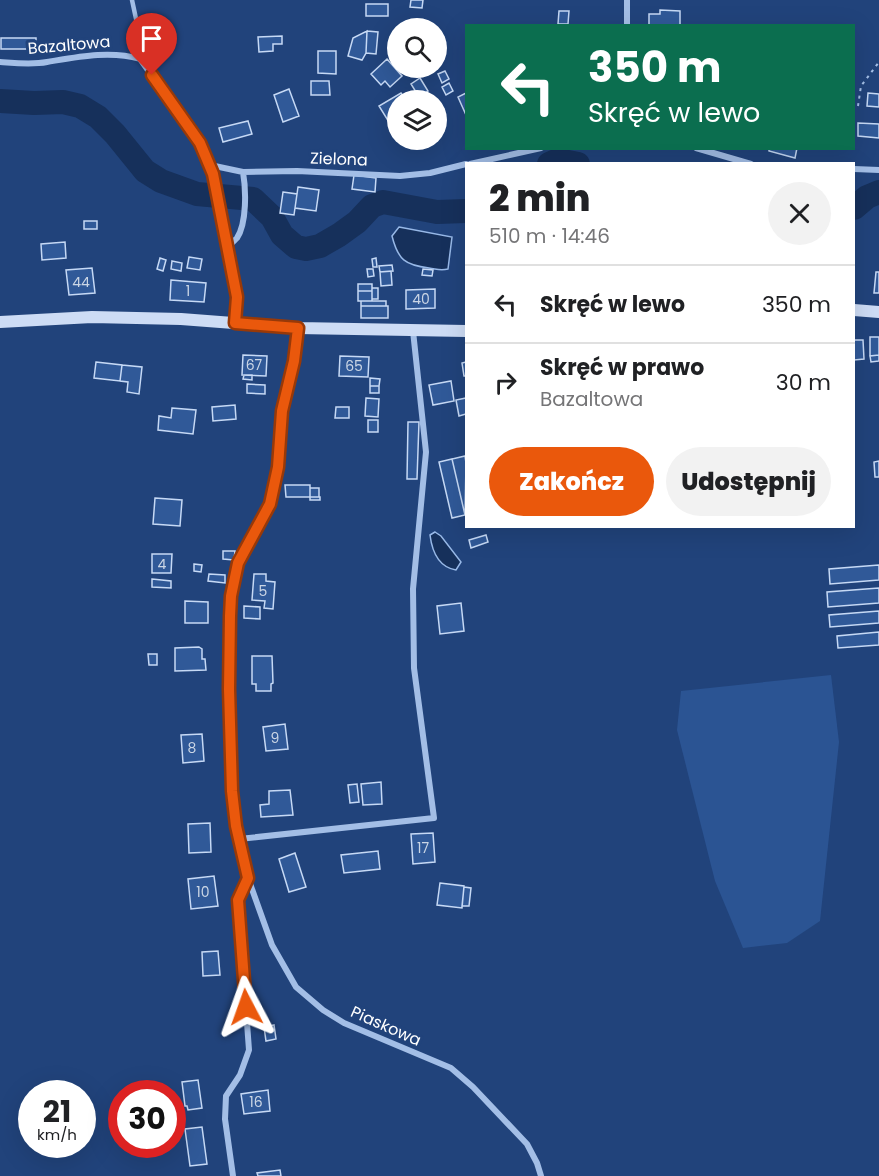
<!DOCTYPE html>
<html lang="pl">
<meta charset="utf-8">
<style>
:root{--surface:#fff;--page:#f2f2f2;--text:#202124;--muted:#757577;--line:#e0e0e0;--accent:#ea580c}
body{margin:0;font-family:Poppins,sans-serif;background:var(--page);color:var(--text);height:100vh;display:flex;flex-direction:column;font-size:22px;white-space:nowrap}
*{box-sizing:border-box;margin:0}
p{font-size:20px;color:var(--muted)}
.icon{flex:none;width:33px;height:33px;fill:none;stroke:currentColor;stroke-width:2;stroke-linecap:round;stroke-linejoin:round}
.map{position:relative;flex:1;overflow:hidden}
.drawer{position:absolute;left:465px;top:162px;width:390px;height:366px;display:flex;flex-direction:column;background:var(--surface);border-radius:0px;box-shadow:0 6px 24px #0002}
.drawer>*{flex:none}
.top-card{position:absolute;left:465px;top:24px;width:390px;height:126px;border-radius:0px;box-shadow:0 6px 24px #0002;background:#0b6e4f;color:#fff;overflow:hidden}
.controls{position:absolute;left:387px;top:18px;display:grid;gap:12px}
.controls a{display:grid;place-items:center;width:60px;height:60px;border-radius:50%;background:var(--surface);box-shadow:0 6px 24px #0002;font-size:30px}
.speed{position:absolute;left:18px;top:1080px;display:flex;gap:12px;font-size:30px;font-weight:700;text-align:center}
.speed>*{display:grid;place-content:center;width:78px;height:78px;border-radius:50%;background:var(--surface);box-shadow:0 6px 24px #0002;line-height:1}
.speed small{font-size:15px;font-weight:400}
.speed .limit{border:9px solid #d22;background:#fff;color:#111}
.pin{position:absolute;display:grid;place-items:center;width:51px;height:51px;color:#fff;margin:-62px -26px;border-radius:50% 50% 50% 0;rotate:-45deg;box-shadow:0 0 6px #0007}
.pin .icon{rotate:45deg}
.me{position:absolute;width:66px;margin:-33px;rotate:356deg;stroke-linejoin:round;filter:drop-shadow(0 0 4px #0008)}
.turn{display:flex;align-items:center;gap:21px;height:126px;padding:0 24px;font-size:27px}
.turn .icon{width:78px;height:78px;stroke-width:2.5}
.turn b{display:block;font-size:42px;line-height:51px}
.round{display:grid;place-items:center;flex:none;width:63px;height:63px;border-radius:32px;background:var(--page)}
.overview{display:flex;align-items:center;justify-content:space-between;height:102px;padding:0 24px}
h1{font-size:36px;font-weight:800;line-height:45px}
.primary-button{display:flex;gap:12px;margin-top:auto;padding:12px 24px}
.primary-button a{flex:1;height:69px;border-radius:36px;background:var(--accent);color:#fff;font-size:24px;font-weight:800;line-height:69px;text-align:center}
.primary-button a+a{background:var(--page);color:var(--text)}
ul{padding:0;list-style:none}
li{display:flex;align-items:center;gap:18px;height:78px;padding:0 24px;border-top:2px solid var(--line)}
li div{flex:1}
li b{display:block;font-size:22px}
li em{font-style:normal}
.map>svg:first-child{display:block}
.green{fill:#2b5493}
.water{fill:#16305b;stroke:#97b8e7;stroke-width:1.5}
.lines{fill:none;stroke-linecap:round;stroke-linejoin:round}
.river{stroke:#16305b;stroke-width:24}
.building{fill:#305998;stroke:#c6d9f5;stroke-width:1.5}
.path{stroke:#a3bee6;stroke-width:2;stroke-dasharray:3 4.5;stroke-linecap:butt}
.lane{stroke:#a3bee6;stroke-width:4.5}
.street{stroke:#a3bee6;stroke-width:6}
.secondary{stroke:#cddcf5;stroke-width:12}
.route-casing{stroke:#983908;stroke-width:15}
.route{stroke:#ea580c;stroke-width:10}
.labels{text-anchor:middle;dominant-baseline:central;stroke-width:6;stroke-linejoin:round;paint-order:stroke}
.number-label{font-size:14px;fill:#cbd6e5}
.street-label{font-size:16px;fill:#fff;stroke:#21437b}
</style>
<div class="map">
<svg width="879" height="1176" viewBox="0 0 879 1176">
<rect width="100%" height="100%" fill="#21437b"/>
<path class="green" d="M831,675l8,67 -19,179 -33,22 -44,5 -28,-67 -38,-151 4,-39z"/>
<path class="water" d="M399,227l53,10 -4,32c-8,2 -11,0 -19,-1 -24,-3 -31,-8 -37,-32z
M435,532l6,4 20,26 -5,8c-18,-3 -24,-19 -26,-35z"/>
<g class="lines">
<path class="river" d="M0,101l34,2 29,-1 17,4 18,11 17,17 30,37 16,10 36,13 56,5 19,18 10,18 14,12 10,2 14,-3 19,-11 18,-13 15,-16 11,-4 54,10 29,-1
M549,164l9,-4 20,4
M854,208l13,-11 12,-5"/>
</g>
<path class="building" d="M411,0h12l-1,8 -12,-1z
M366,4h22v12h-22z
M660,10l20,1v15h-31v-12h11z
M559,11h10l-1,13h-10z
M367,31l11,1 -2,22 -10,-1z
M367,31l-1,22 -4,7 -14,-4 5,-18z
M282,36v8h-9v7l-14,1 -1,-15z
M1,38h35v11h-35z
M318,51h18v23l-18,-1z
M387,59l15,17 -12,11 -5,-6 -4,4 -10,-11z
M445,71l4,8 -7,4 -4,-9z
M420,78l8,13 -9,6 -8,-13z
M311,81h18l1,14h-19z
M449,83l4,8 -7,4 -4,-8z
M289,89l10,27 -16,6 -9,-27z
M401,93l5,7h-8v24l-6,3 -13,-21z
M466,93v22l-8,-18z
M868,93l11,1v13l-12,-1z
M248,121l4,13 -29,8 -4,-14z
M858,123l21,1v14l-21,-2z
M769,148h28l-2,10 -26,-7z
M354,175l22,3 -1,14 -23,-3z
M298,187l21,3 -3,21 -21,-3z
M283,192l14,2 -3,21 -14,-2z
M84,221h13v8h-13z
M65,242l1,16 -24,2 -1,-16z
M189,257l13,2 -2,11 -13,-2z
M160,258l6,2 -3,11 -6,-2z
M376,258l1,9h-4l-1,-8z
M172,261l10,2 -1,8 -10,-2z
M392,265l1,6 -13,1 -1,-6z
M92,268l3,25 -26,2 -3,-25z
M367,269h6l1,7 -6,1z
M423,269l10,1 -1,6 -10,-1z
M391,271l1,14 -11,1 -1,-14z
M876,272h3v21h-5z
M171,280l35,3 -2,19 -34,-2z
M358,284h14v7h-14z
M372,288h6v11h-6z
M435,289v19l-29,1v-19z
M358,291h14v10h-14z
M361,301h25v5h-25z
M361,306h27v12h-27z
M870,337h9v18l-9,1z
M854,340h9l1,19 -10,1z
M243,355l24,1 -1,20 -24,-1z
M879,355v6l-8,1 -1,-6z
M340,356l29,1 -1,20 -29,-1z
M96,362l26,3 -2,16 -26,-3z
M466,362v14h-2l-2,-13z
M122,365l20,2 -3,27 -12,-2 1,-10 -8,-1z
M244,375h8v5l-9,-1z
M370,378l10,1 -1,7h-9z
M451,381l3,20 -21,4 -4,-20z
M247,384l18,1v9l-18,-1z
M370,386h9v7h-9z
M366,398l13,1 -1,18 -13,-1z
M466,398v16l-7,2 -3,-16z
M235,405l1,14 -23,2 -1,-14z
M336,407h13v11h-14z
M172,408l24,2 -3,24 -35,-4 1,-14 12,2z
M368,420h10v12h-10z
M408,422h11l-2,57h-10z
M465,456l1,7 -1,52 -13,-56z
M452,459l13,56 -13,3 -13,-56z
M879,461v16h-4l-1,-15z
M285,485h25v12h-24z
M310,488h9v9h-9z
M310,497h10v3h-10z
M155,498l27,2 -2,26 -27,-2z
M486,535l2,7 -17,6 -2,-8z
M223,551h12l-1,9 -11,-1z
M152,554h20l-1,19h-19z
M194,564l8,1 -1,7 -7,-1z
M879,565v15l-49,4 -1,-15z
M209,574l16,1v8l-17,-2z
M254,574h12v7l9,1 -2,27 -9,-1 1,-7 -13,-1z
M152,579l19,2v7l-19,-1z
M879,588v15l-51,4 -1,-15z
M185,601l23,1v21h-23z
M461,603l3,28 -24,3 -3,-28z
M244,606l16,1v12l-16,-1z
M879,611v12l-49,4 -1,-12z
M879,632v13l-41,3 -1,-12z
M199,647l3,2v10h3l1,11 -31,1v-23z
M148,654h9v11h-8z
M252,656h20l1,27 -2,1v7h-15v-7h-4z
M285,724l3,25 -22,2 -3,-24z
M202,734l2,27 -21,2 -2,-28z
M381,782l1,22 -19,1 -2,-21z
M357,784l2,18 -9,1 -2,-18z
M290,790l3,25 -32,2 -1,-12 9,-1v-13z
M210,823l1,29 -22,1 -1,-29z
M433,833l2,29 -22,2 -2,-30z
M378,851l2,18 -36,4 -3,-18z
M295,853l11,34 -17,5 -10,-33z
M214,876l4,30 -27,3 -3,-30z
M440,883l24,3 -2,22 -25,-3z
M464,887l7,1 -2,18h-7z
M218,951l2,24 -17,1 -1,-24z
M274,1025l2,14 -10,2 -2,-14z
M198,1080l4,28 -14,2 -1,-4h-2l-3,-24z
M268,1090l2,21 -26,3 -3,-20z
M202,1127l5,37 -17,2 -5,-37z
M280,1170l1,6h-23l-1,-3z"/>
<g class="lines">
<path class="path" d="M858,106l3,-20 18,-24"/>
<path class="lane" d="M132,0l9,42 -1,17"/>
<path class="street" d="M627,0v26
M0,62c15,1 32,3 47,0 30,-5 63,-12 93,-3l60,84 13,31 24,123 -2,26
M696,148l55,16
M470,164l71,-16
M210,165l33,7 54,-1 103,5 30,-3 36,-9
M854,169l25,1
M227,248c3,-3 7,-7 10,-10 10,-15 9,-49 6,-66
M298,328l-3,33 -13,50 -4,56 -8,37 -32,59 -7,33 -2,39v54l3,102 4,35 12,52 24,67 24,42 27,23 21,13 107,45 22,19 54,57 10,19 4,13
M239,839l195,-21 -20,-150 -1,-79 13,-137 -13,-121
M233,1176l-8,-57 1,-23 14,-21 9,-25 -11,-149 10,-22"/>
<path class="secondary" d="M854,310l25,2
M0,322l92,-5 89,2 117,9 168,3"/>
</g>
<g class="lines">
<g class="route-casing">
<path id="route" d="M152,75l48,68 13,31 24,123 -2,26 63,5 -4,33 -12,50 -4,56 -8,37 -32,59 -7,33 -1,20 -1,73 3,102 4,35 12,52 -10,22 8,107"/>
</g>
<use href="#route" class="route"/>
</g>
<g class="labels">
<g class="number-label">
<text x="81" y="282">44</text>
<text x="188" y="291">1</text>
<text x="421" y="299">40</text>
<text x="254" y="365">67</text>
<text x="354" y="366">65</text>
<text x="162" y="564">4</text>
<text x="263" y="591">5</text>
<text x="275" y="738">9</text>
<text x="192" y="748">8</text>
<text x="423" y="848">17</text>
<text x="203" y="892">10</text>
<text x="256" y="1102">16</text>
</g>
<g class="street-label">
<text transform="translate(69 45) rotate(-5)">Bazaltowa</text>
<text transform="translate(339 159) rotate(2)">Zielona</text>
<text transform="translate(386 1026) rotate(24)">Piaskowa</text>
</g>
</g>
</svg>
<div class="controls">
<a><svg class="icon" aria-label="search" viewBox="0 0 24 24"><circle cx="10" cy="10" r="6"/><path d="M15 15l6 6"/></svg></a>
<a><svg class="icon" aria-label="layers" viewBox="0 0 24 24"><path d="M12 4l9 5-9 5-9-5zM3 14l9 5 9-5"/></svg></a>
</div>
<div class="speed"><div>21<small>km/h</small></div><div class="limit">30</div></div>
<div class="pin" style="left:152px;top:75px;background:#d93025"><svg class="icon" aria-label="arrive" viewBox="0 0 24 24"><path d="M6 21V4h12l-3 4 3 4H6"/></svg></div>
<svg class="me" style="left:246px;top:1007px" viewBox="-20 -20 40 40"><path d="M0-17L14 15 0 8-14 15z" fill="#ea580c" stroke="#fff" stroke-width="4"/></svg>
<div class="top-card">
<div class="turn"><svg class="icon" aria-label="left" viewBox="0 0 24 24"><path d="M17 20v-9H6M10 6l-5 5 5 5"/></svg><div><b>350 m</b>Skręć w lewo</div></div>
</div>
<section class="drawer">
<div class="overview"><div><h1>2 min</h1><p>510 m · 14:46</p></div><a class="round"><svg class="icon" aria-label="close" viewBox="0 0 24 24"><path d="M6 6l12 12M18 6L6 18"/></svg></a></div>
<ul>
<li><svg class="icon" aria-label="left" viewBox="0 0 24 24"><path d="M17 20v-9H6M10 6l-5 5 5 5"/></svg><div><b>Skręć w lewo</b></div><em>350 m</em></li>
<li><svg class="icon" aria-label="right" viewBox="0 0 24 24"><path d="M7 20v-9h11M14 6l5 5-5 5"/></svg><div><b>Skręć w prawo</b><p>Bazaltowa</p></div><em>30 m</em></li>
</ul>
<div class="primary-button"><a>Zakończ</a><a>Udostępnij</a></div>
</section>
</div>
